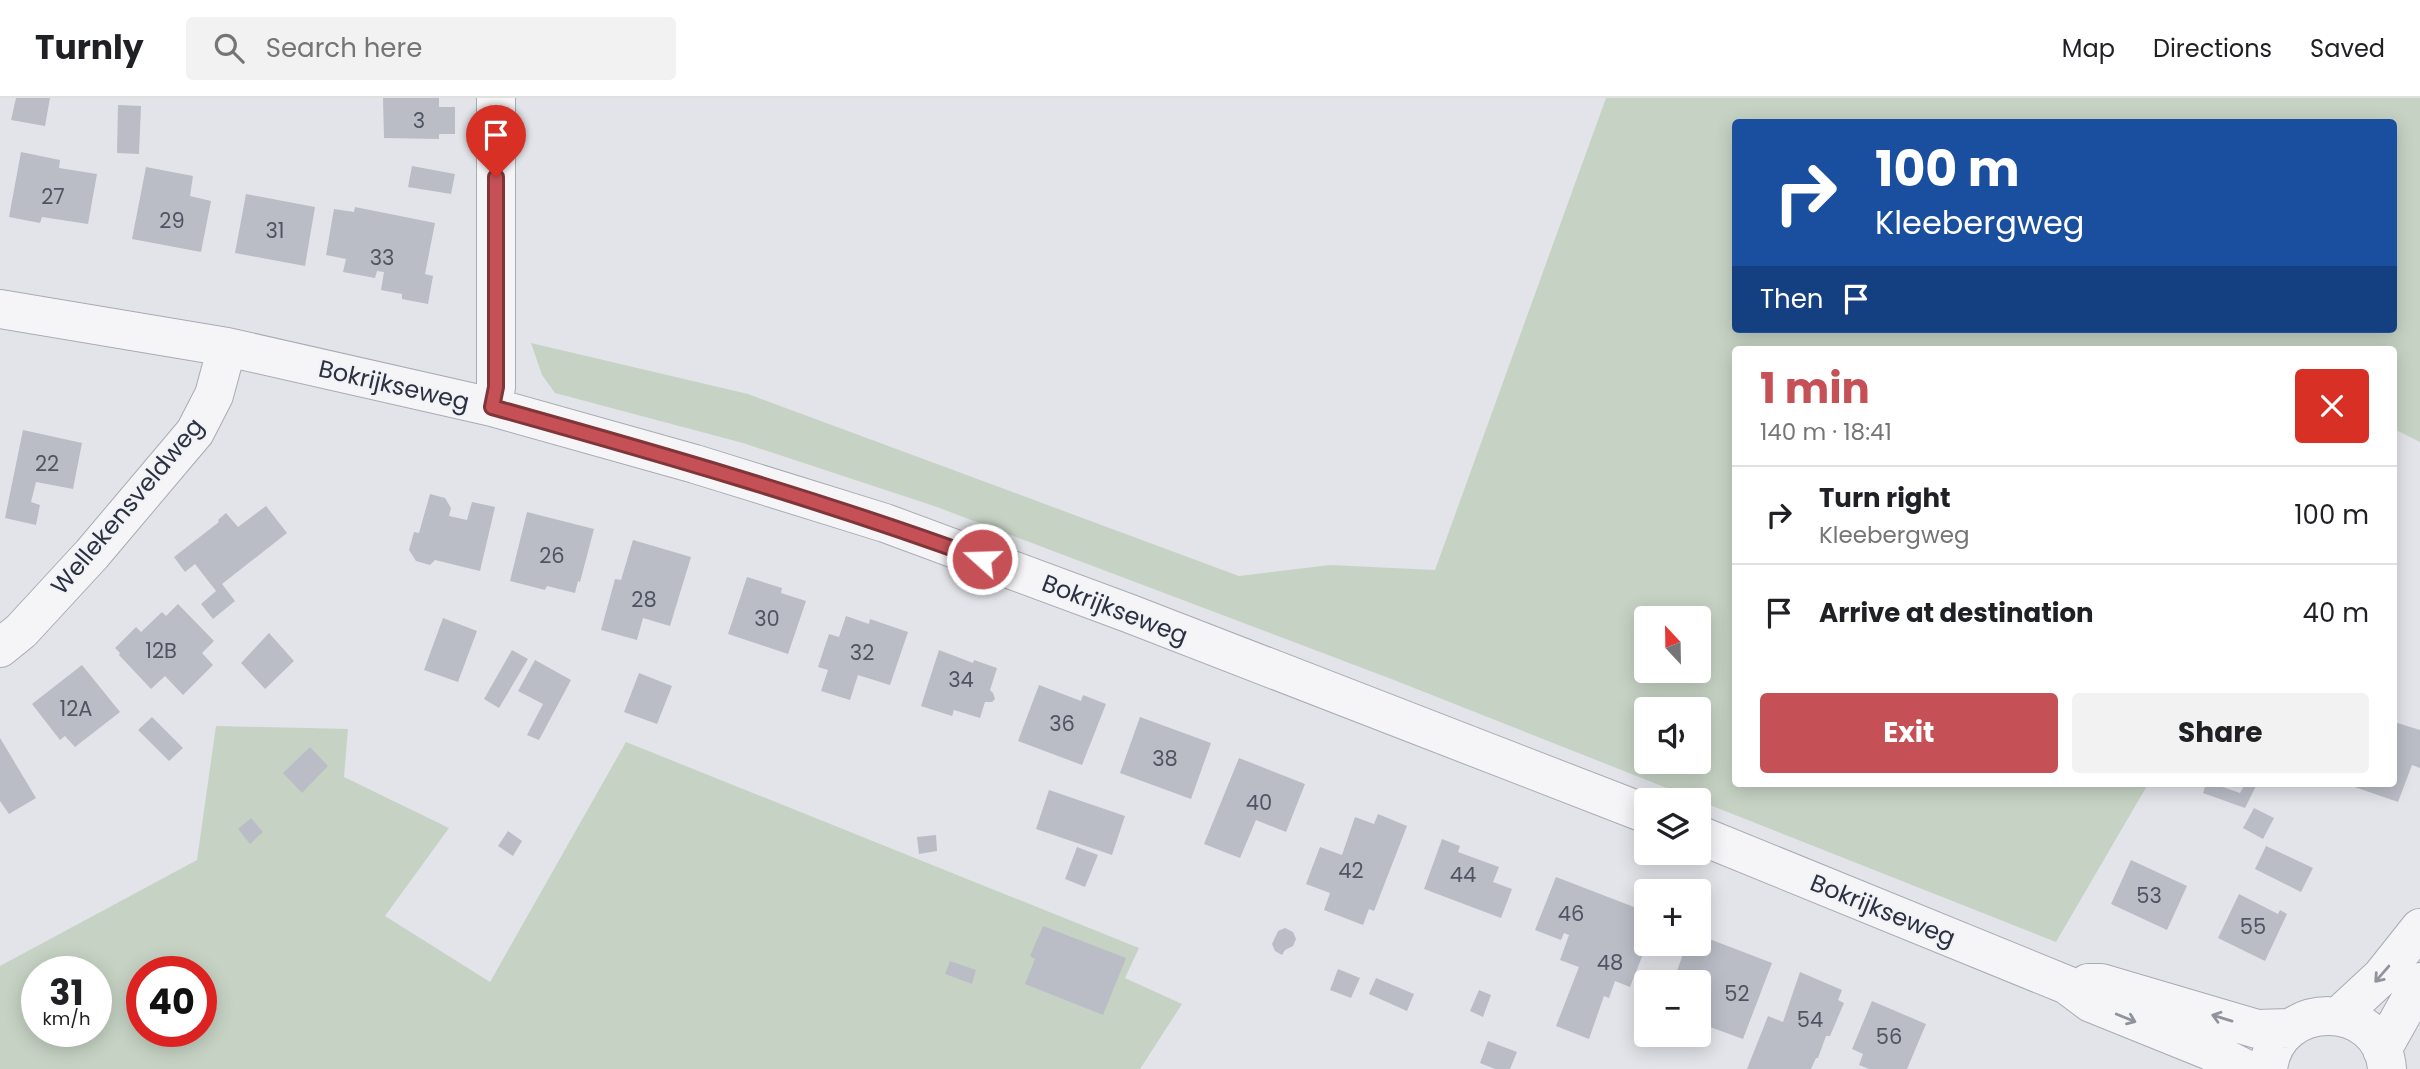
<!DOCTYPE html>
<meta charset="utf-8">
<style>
:root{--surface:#fff;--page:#f2f2f2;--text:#202124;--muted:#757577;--line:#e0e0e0;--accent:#c55157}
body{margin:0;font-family:Poppins,sans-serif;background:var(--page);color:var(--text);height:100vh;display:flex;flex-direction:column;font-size:26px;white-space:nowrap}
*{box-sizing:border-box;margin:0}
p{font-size:23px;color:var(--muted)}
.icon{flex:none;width:38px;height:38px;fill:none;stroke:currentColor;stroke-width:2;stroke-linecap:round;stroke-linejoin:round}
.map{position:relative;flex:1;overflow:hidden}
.details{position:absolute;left:1732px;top:248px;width:665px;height:441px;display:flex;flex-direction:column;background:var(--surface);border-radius:7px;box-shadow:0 4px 18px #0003}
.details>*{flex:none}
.top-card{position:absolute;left:1732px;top:21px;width:665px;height:214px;border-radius:7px;box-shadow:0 4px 18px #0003;background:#1a4fa0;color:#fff;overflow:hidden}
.needle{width:46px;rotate:338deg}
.fabs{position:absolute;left:1634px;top:508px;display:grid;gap:14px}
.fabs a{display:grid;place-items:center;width:77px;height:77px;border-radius:7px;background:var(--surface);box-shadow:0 4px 18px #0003;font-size:35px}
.speed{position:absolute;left:21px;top:858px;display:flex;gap:14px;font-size:35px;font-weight:700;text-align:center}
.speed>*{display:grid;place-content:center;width:91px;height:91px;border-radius:50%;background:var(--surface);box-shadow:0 4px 18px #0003;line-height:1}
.speed small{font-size:18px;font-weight:400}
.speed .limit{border:10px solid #d22;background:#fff;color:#111}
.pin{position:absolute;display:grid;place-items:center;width:60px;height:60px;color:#fff;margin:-72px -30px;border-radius:50% 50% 50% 0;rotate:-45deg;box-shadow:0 0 7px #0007}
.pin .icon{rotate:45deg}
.me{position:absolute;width:77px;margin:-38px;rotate:290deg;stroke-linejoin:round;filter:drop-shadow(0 0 5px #0008)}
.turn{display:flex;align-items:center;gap:24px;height:147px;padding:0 28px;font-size:32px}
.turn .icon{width:91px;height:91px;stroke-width:2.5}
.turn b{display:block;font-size:49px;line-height:60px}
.then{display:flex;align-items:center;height:66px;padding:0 28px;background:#0003;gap:14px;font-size:26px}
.round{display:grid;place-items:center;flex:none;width:74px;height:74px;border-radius:7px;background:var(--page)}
.head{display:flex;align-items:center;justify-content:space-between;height:119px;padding:0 28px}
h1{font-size:42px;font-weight:700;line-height:52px;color:var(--accent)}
.cta{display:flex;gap:14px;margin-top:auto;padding:14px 28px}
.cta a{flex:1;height:80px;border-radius:7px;background:var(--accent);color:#fff;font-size:28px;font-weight:700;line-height:80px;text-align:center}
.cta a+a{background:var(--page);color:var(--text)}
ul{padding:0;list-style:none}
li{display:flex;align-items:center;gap:21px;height:98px;padding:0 28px;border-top:2px solid var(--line)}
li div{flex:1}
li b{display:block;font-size:26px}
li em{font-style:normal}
header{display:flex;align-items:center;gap:42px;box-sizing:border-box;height:98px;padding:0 35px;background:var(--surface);border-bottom:2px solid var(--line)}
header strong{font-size:33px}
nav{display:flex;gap:38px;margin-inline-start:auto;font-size:24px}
.search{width:490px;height:63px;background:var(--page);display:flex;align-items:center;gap:18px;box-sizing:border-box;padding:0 24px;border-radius:7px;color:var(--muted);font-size:26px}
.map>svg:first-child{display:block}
.green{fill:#c6d3c4;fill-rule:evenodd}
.building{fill:#babdc6}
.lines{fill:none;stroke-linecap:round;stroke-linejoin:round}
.minor-casing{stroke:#a7abb3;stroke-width:40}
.minor{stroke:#f5f5f8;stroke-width:38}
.oneway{stroke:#90939c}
.route-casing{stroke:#803539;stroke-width:18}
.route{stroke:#c55157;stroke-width:12}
.labels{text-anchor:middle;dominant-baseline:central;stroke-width:5;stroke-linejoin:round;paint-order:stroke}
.number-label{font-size:21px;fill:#4f5462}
.street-label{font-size:24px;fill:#2b3140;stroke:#f2f3f7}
</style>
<header>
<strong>Turnly</strong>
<div class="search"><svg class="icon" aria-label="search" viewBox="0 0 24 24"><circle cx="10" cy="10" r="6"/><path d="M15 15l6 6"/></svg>Search here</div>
<nav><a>Map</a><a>Directions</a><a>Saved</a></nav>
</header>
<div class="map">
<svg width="2420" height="971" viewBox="0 0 2420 971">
<rect width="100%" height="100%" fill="#e2e4e9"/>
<path class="green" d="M1606,0h814v344l-26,-13v-79h-658v434h412l-92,158 -662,-262 -457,-173 -194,-64 -188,-50 -13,-18 -11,-32 217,51 491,182 91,-11 105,5zM2394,24v207h-658v-207zM1647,520h52v52h-52zM1647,611h52v52h-52z
M216,628l132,3 -4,48 105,51 -64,88 105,66 136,-240 513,206 -14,30 57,26 -42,65h-1140v-103l197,-106zM37,873h59v60h-59zM142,873h59v60h-59z"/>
<path class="building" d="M16,0h34l-5,28 -34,-6z
M383,0h56v9h16v27h-16v5l-55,-1z
M118,7l23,1 -2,48 -22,-1z
M21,54l39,8 -1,8 38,6 -9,50 -46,-7 -2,6 -31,-6z
M412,68l43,8 -4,20 -43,-7z
M146,69l47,9 -3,20 21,5 -10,51 -69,-13z
M246,96l69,13 -10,59 -70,-13z
M355,109l80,16 -10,51 8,2 -5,28 -26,-5v-5l-21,-4 3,-18 -7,-1 -2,7 -32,-6 3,-13 -20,-4 8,-46 20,3z
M23,332l59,13 -9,46 -37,-7 -5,20 9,3 -4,20 -31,-7z
M430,396l15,4 6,10 -2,8 18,4 5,-18 23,5 -15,64 -45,-11 -5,5 -14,-4 -7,-11 5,-18 5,1z
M266,408l21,27 -65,51 13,17 -22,18 -12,-15 15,-13 -21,-27 -10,8 -11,-15 45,-35 -1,-2 8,-7 12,14z
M527,414l67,17 -14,53 -2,-1 -3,12 -28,-7 -2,4 -35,-9z
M633,442l58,17 -21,69 -27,-8 -6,22 -36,-10 14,-51 6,1z
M747,479l35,11 -1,5 25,8 -18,53 -60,-20z
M178,506l36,37 -12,12 11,12 -30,30 -18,-19 -14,13 -32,-34 1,-2 -5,-5 21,-21 5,5 21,-20 4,4z
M846,518l23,8 1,-5 38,13 -18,53 -32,-10 -8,25 -29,-9 7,-21 -10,-3 11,-33 10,3z
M443,520l34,13 -19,51 -34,-12z
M269,535l25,28 -29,28 -24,-26z
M512,552l16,9 -29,49 -15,-9z
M939,552l34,13 1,-3 23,8 -7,22 3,3 2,6 -3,3h-7l-5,16 -26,-8 -2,6 -31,-10z
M535,562l36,20 -32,60 -12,-5 16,-31 -25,-13z
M82,567l38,47 -45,35 -10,-11 -5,4 -28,-36z
M639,575l33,13 -15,38 -33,-12z
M1039,587l42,16 2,-6 23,9 -24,61 -64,-24z
M152,619l31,31 -14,13 -31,-31z
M1140,619l71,26 -20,56 -71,-26z
M2394,624l26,8v38l-8,-3 -14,37 -52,-18h48z
M0,640l36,60 -27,16 -9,-13z
M310,649l18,19 -26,27 -19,-20z
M1239,660l66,26 -19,48 -30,-12 -16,38 -36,-14z
M2206,686h8l26,9 5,-9h12l-12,24 -42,-15z
M1049,692l76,26 -13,39 -76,-26z
M2254,710l20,10 -11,21 -20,-11z
M1378,716l29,12 -33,85 -5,-2 -6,16 -39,-15 6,-17 -24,-9 14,-37 22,8 13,-38 19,7z
M251,720l12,14 -13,12 -12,-15z
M508,733l14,10 -9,15 -15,-10z
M936,737l1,16 -18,3 -2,-17z
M1442,741l18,7 -2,6 41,15 -6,15 19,7 -11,29 -77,-29z
M2266,748l47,22 -12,24 -46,-23z
M1077,749l21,8 -13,32 -20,-8z
M2131,762l56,26 -20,44 -56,-26z
M1556,779l91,35v32l-17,43 -15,-6 -6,17 -5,-2 -15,43 -33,-13 23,-59 -19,-7 9,-25 -5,-2 -3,7 -26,-10z
M2239,796l39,20 2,-4 7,4 -22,47 -47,-23z
M1043,828l83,32 -23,57 -78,-31 10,-25 -5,-3z
M1285,830l8,4 3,7 -3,7 -8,4 -3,5 -7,-4 -3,-7 6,-13z
M1699,837l73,28 -29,76 -44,-16v-41h-26l14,-39h12z
M950,863l26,9 -4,14 -27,-10z
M1338,871l22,9 -9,20 -21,-8z
M1800,874l42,18 -4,10 6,3 -14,33h-4l-8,22h-2l-5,11h-64l21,-53 15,6z
M1376,880l38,16 -7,17 -38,-17z
M1479,892l12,5 -8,22 -13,-6z
M1872,903l54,23 -19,45h-38l-10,-4 4,-11 -11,-5z
M1488,943l29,11 -7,17h-15l-15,-6z"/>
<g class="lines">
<g class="minor-casing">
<path id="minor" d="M0,211l227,38 265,60 203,57 190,59 243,90 519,201
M492,309l4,-20v-289
M0,550l21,-17 71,-77 103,-122 19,-37 13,-48
M1699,737l368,150 24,18 119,48 36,18
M2088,885h13l156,46 32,-1
M2339,918l42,-39 39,-49
M2382,952l38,-68
M2268,971c8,-71 114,-70 119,0"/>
</g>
<use href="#minor" class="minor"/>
</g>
<defs><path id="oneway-shaft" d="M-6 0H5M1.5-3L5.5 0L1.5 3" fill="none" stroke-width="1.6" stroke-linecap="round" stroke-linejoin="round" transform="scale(1.75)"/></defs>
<g class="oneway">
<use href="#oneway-shaft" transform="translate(2382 876) rotate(131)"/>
<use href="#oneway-shaft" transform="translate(2126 920) rotate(22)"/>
<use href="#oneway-shaft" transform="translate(2222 920) rotate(-163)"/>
</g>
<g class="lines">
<g class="route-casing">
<path id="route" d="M496,79v210l-4,20c165,46 329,93 490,152"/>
</g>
<use href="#route" class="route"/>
</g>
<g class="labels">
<g class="number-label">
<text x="419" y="22">3</text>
<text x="53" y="98">27</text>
<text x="172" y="122">29</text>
<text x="275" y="132">31</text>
<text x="382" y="159">33</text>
<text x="47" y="365">22</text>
<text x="552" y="457">26</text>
<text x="644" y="501">28</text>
<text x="767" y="520">30</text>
<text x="161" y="552">12B</text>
<text x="862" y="554">32</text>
<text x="961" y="581">34</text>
<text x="76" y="610">12A</text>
<text x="1062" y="625">36</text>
<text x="1165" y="660">38</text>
<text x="1259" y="704">40</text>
<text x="1351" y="772">42</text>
<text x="1463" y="776">44</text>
<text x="2149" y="797">53</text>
<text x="1571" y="815">46</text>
<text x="2253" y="828">55</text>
<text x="1610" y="864">48</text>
<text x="1737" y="895">52</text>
<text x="1810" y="921">54</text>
<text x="1889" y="938">56</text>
</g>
<g class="street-label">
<text transform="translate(394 287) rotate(13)">Bokrijkseweg</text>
<text transform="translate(127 408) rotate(-50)">Wellekensveldweg</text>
<text transform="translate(1115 511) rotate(21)">Bokrijkseweg</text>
<text transform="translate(1883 812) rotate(22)">Bokrijkseweg</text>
</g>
</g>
</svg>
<div class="fabs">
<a><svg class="needle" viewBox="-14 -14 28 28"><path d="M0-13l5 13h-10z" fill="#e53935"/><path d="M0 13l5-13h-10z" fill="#757577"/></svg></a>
<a><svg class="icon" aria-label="sound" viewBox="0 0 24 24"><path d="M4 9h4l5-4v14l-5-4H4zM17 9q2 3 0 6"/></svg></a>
<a><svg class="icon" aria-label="layers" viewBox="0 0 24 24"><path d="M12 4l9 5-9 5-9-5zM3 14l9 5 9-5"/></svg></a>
<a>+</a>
<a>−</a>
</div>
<div class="speed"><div>31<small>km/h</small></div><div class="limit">40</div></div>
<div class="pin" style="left:496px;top:79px;background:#d93025"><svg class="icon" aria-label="arrive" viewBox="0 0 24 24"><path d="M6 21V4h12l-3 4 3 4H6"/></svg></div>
<svg class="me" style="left:982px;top:461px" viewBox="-20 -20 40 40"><circle r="17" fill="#c55157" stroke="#fff" stroke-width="3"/><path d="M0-11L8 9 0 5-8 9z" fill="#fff"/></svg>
<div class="top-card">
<div class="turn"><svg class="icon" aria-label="right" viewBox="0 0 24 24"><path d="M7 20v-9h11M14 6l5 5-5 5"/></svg><div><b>100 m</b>Kleebergweg</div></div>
<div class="then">Then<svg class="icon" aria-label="arrive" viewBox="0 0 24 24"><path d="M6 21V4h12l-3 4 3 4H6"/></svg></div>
</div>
<section class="details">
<div class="head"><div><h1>1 min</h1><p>140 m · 18:41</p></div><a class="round" style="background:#d93025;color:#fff"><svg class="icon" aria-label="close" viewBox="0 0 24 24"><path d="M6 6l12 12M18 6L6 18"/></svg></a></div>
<ul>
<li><svg class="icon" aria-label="right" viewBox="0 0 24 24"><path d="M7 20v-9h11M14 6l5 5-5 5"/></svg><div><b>Turn right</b><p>Kleebergweg</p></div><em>100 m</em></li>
<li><svg class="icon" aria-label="arrive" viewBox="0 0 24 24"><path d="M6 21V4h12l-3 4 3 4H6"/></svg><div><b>Arrive at destination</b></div><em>40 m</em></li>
</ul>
<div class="cta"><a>Exit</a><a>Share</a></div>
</section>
</div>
